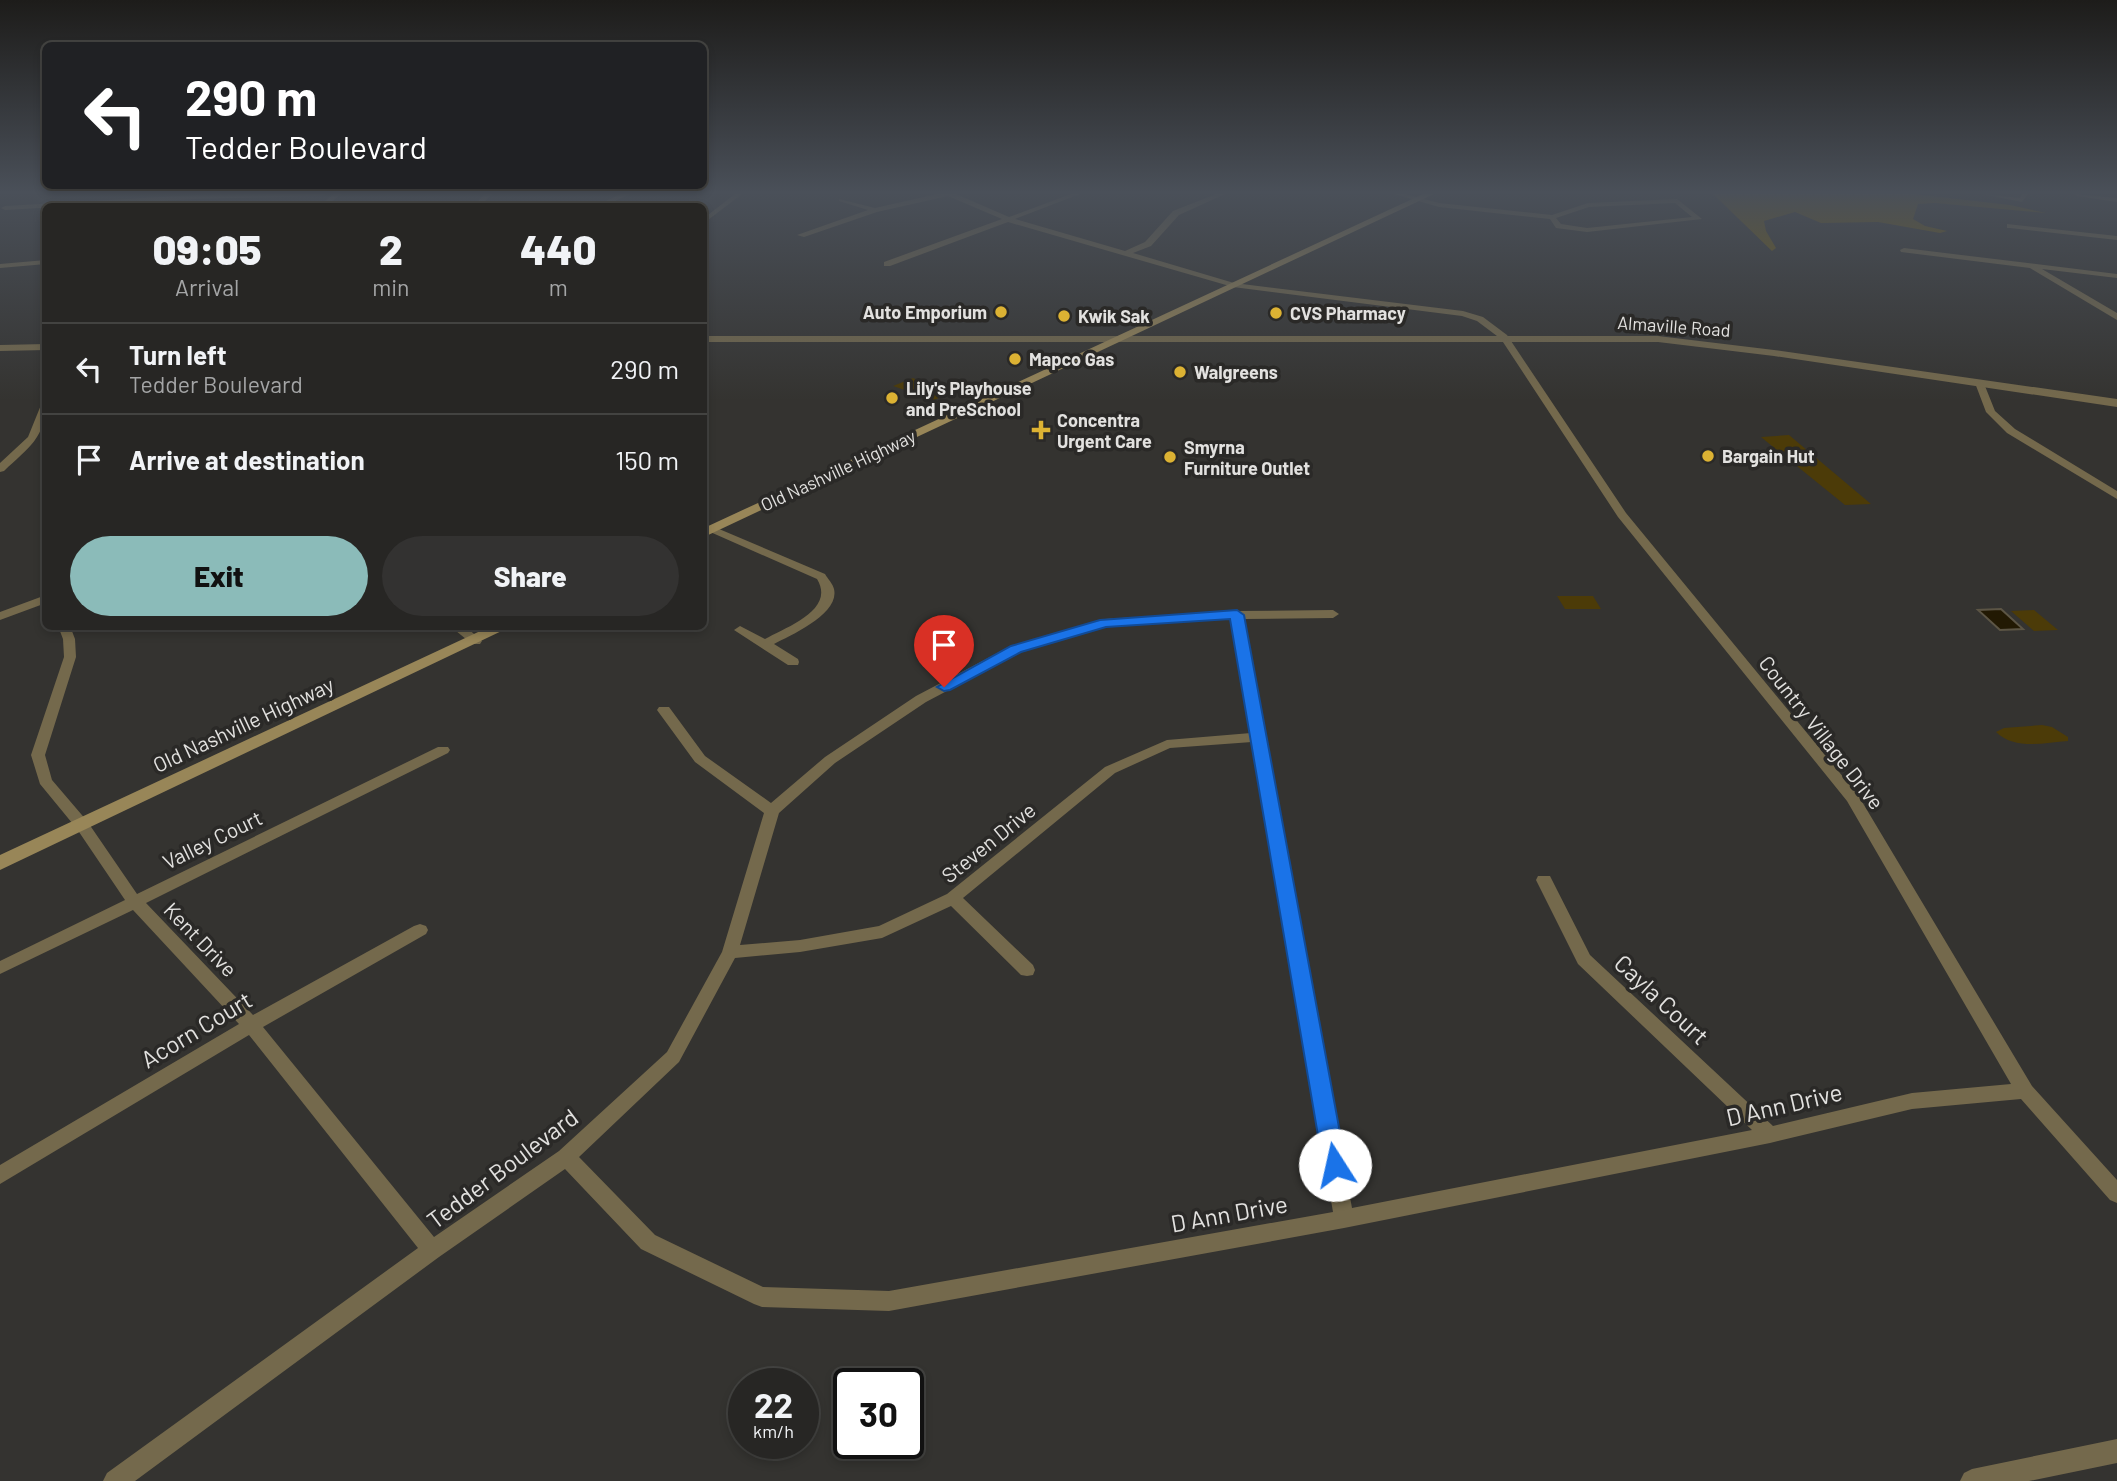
<!DOCTYPE html>
<style>
:root{--surface:#272624;--page:#333231;--text:#f1f3f6;--muted:#a4a5a6;--line:#434341;--accent:#8bbbb9}
body{margin:0;font-family:Barlow,sans-serif;background:var(--page);color:var(--text);height:100vh;display:flex;flex-direction:column;font-size:26px;white-space:nowrap}
*{box-sizing:border-box;margin:0}
p{font-size:23px;color:var(--muted)}
.icon{flex:none;width:38px;height:38px;fill:none;stroke:currentColor;stroke-width:2;stroke-linecap:round;stroke-linejoin:round}
.map{position:relative;flex:1;overflow:hidden}
.details{position:absolute;left:42px;top:203px;width:665px;height:427px;display:flex;flex-direction:column;background:var(--surface);border-radius:10px;box-shadow:0 4px 10px #0003,0 0 0 2px var(--line)}
.details>*{flex:none}
.banner{position:absolute;left:42px;top:42px;width:665px;height:147px;border-radius:10px;box-shadow:0 4px 10px #0003,0 0 0 2px var(--line);background:#202124;color:#fff;overflow:hidden}
.speed{position:absolute;left:728px;top:1368px;display:flex;gap:14px;font-size:35px;font-weight:700;text-align:center}
.speed>*{display:grid;place-content:center;width:91px;height:91px;border-radius:50%;background:var(--surface);box-shadow:0 4px 10px #0003,0 0 0 2px var(--line);line-height:1}
.speed small{font-size:18px;font-weight:400}
.speed .limit{border:4px solid #111;border-radius:10px;background:#fff;color:#111}
.pin{position:absolute;display:grid;place-items:center;width:60px;height:60px;color:#fff;margin:-72px -30px;border-radius:50% 50% 50% 0;rotate:-45deg;box-shadow:0 0 7px #0007}
.pin .icon{rotate:45deg}
.me{position:absolute;width:77px;margin:-38px;rotate:350deg;stroke-linejoin:round;filter:drop-shadow(0 0 5px #0008)}
.turn{display:flex;align-items:center;gap:24px;height:147px;padding:0 28px;font-size:32px}
.turn .icon{width:91px;height:91px;stroke-width:2.5}
.turn b{display:block;font-size:49px;line-height:60px}
.eta{display:flex;justify-content:space-evenly;align-items:center;height:119px;text-align:center}
.eta b{font-size:42px;font-weight:800;line-height:49px}
.button{display:flex;gap:14px;margin-top:auto;padding:14px 28px}
.button a{flex:1;height:80px;border-radius:42px;background:var(--accent);color:#111;font-size:28px;font-weight:800;line-height:80px;text-align:center}
.button a+a{background:var(--page);color:var(--text)}
ul{padding:0;list-style:none}
li{display:flex;align-items:center;gap:21px;height:91px;padding:0 28px;border-top:2px solid var(--line)}
li div{flex:1}
li b{display:block;font-size:26px}
li em{font-style:normal}
.map>svg:first-child{display:block}
.green{fill:#4c3b08}
.forest{fill:#785e04}
.water{fill:#221903;stroke:#5c5545;stroke-width:2}
.lines{fill:none;stroke-linecap:round;stroke-linejoin:round}
.minor{fill:#74694c;fill-rule:evenodd}
.tertiary{fill:#74694c;fill-rule:evenodd}
.secondary{fill:#988658;fill-rule:evenodd}
.route{fill:#1a73e8;stroke:#114b97;stroke-width:2}
.poi-dot{fill:#dcb233;stroke:#2a2927;stroke-width:2.5}
.labels{text-anchor:middle;dominant-baseline:central;stroke-width:7;stroke-linejoin:round;paint-order:stroke}
.far-poi-label{font-size:18px;font-weight:bold;fill:#e2e1df;stroke:#2a2927;text-anchor:start}
.far-street-label{font-size:18px;fill:#e2e1df;stroke:#2a2927}
.street-label{font-size:21px;fill:#e2e1df;stroke:#2a2927}
.near-street-label{font-size:24px;fill:#e2e1df;stroke:#2a2927}
</style>
<div class="map">
<svg width="2117" height="1481" viewBox="0 0 2117 1481">
<rect width="100%" height="100%" fill="#343330"/>
<path class="green" d="M913,378l35,16 -14,6 -41,-14z
M1789,435l82,69 -26,1 -84,-68z
M1557,596h36l8,13h-36z
M2034,610l24,20 -24,1 -23,-20z
M2042,725l10,2 16,10v4c-24,2 -54,9 -72,-9l8,-4z"/>
<path class="forest" d="M1713,194h201l96,11 36,8 -111,-10 -17,1 -5,15 12,7 22,5 -7,2 -62,-11 -57,1 -26,-11 -31,9 2,10 10,17 -4,3z"/>
<path class="water" d="M2001,609l22,20 -23,1 -22,-20z"/>
<g class="lines">
<path class="minor" d="M325,194l-3,2 -127,3 -190,11 -4,-2 4,-2 190,-11z
M334,194h7l-15,12h-7z
M485,194h7l-12,12h-7z
M621,194h9l-26,12h-9z
M735,194h7l-38,29v-5z
M937,194h19l53,23 62,-23h9l-65,25 110,32 20,-9 28,-31 43,-17h9l-46,21 -28,31 -18,7 101,30 229,28 20,6 24,18 119,178 232,282 174,291 85,94v23l-7,-3 -89,-101 -109,10 -142,34 -426,85 -455,83 -127,-4 -8,-3 -113,-55 -76,-80 -126,88 -304,224h-32l4,-8 311,-225 -169,-213 -249,149v-19l239,-141 -106,-114 -133,64v-13l125,-61 -48,-71 -37,-45 -9,-29 33,-98 -1,-18 -5,-13h12l5,13 1,18 -31,98 7,25 35,41 50,73 301,-147h10l2,3 -2,3 -302,150 107,112 161,-89 6,-2 6,2 2,4 -2,4 -163,93 171,210 125,-86 108,-99 55,-100 42,-139 -69,-51 -38,-52 2,-3h10l36,49 66,47 54,-46 91,-61 95,-50 94,-27 132,-8 96,-1 6,4 -6,4 -89,1 108,589 400,-78 -174,-166 -42,-84 2,-4h12l2,4 38,75 183,171 139,-33 99,-9 -164,-283 -229,-284 -117,-178 -24,-18 -15,-5 -229,-29 -225,-65 -118,44h-6v-4l118,-43 -54,-23 -71,16 -73,25 -7,-2 71,-25 -29,-9v-2l36,9zM1232,619l19,114 -84,7 -62,27 -158,127 -68,32 -79,14 -60,5 39,-132 56,-50 91,-61 95,-50 85,-25zM1252,742l81,470 -444,79 -126,-4 -108,-52 -76,-78 100,-95 56,-104 65,-6 82,-14 69,-32 70,69 6,1 6,-1 2,-5 -2,-5 -70,-67 152,-125 55,-25z
M1394,194h11l34,9 113,12 36,-12 89,-4 25,20 -115,13 -31,-4 -6,-9 -111,-12zM1675,203l17,14 -105,11 -26,-4 -5,-6 33,-11z
M1982,194l38,4 2,-4h6l-6,8z
M2074,194l43,4v4l-40,-6z
M2007,224l110,12v4l-107,-12h-3z
M1904,248l213,26v4l-75,-9 75,44v7l-87,-52 -129,-16 -1,-2z
M46,260v4l-46,4v-4z
M1977,381h6l12,30 20,18 102,62v8l-110,-66 -21,-21 -11,-29z
M46,402c0,36 -18,46 -42,69l-4,1v-9l28,-26 13,-32z
M712,526l113,48c3,5 8,10 9,15 6,25 -43,46 -60,55l24,15 1,3 -1,3h-10l-54,-35 6,-4 25,13c21,-12 71,-29 52,-60l-109,-48 -2,-2z
M46,595v8l-46,17v-8z
M450,626h15l17,15 -2,3h-8z
M2117,1439v24l-88,18h-69l4,-8 8,-4z"/>
<path class="tertiary" d="M704,336h954l116,14 343,49v8l-343,-51 -116,-14h-954z
M46,344v6l-46,1v-6z"/>
<path class="secondary" d="M1423,194h11l-730,343v-9z
M491,626h21l-512,244v-15z"/>
</g>
<linearGradient id="sky" x2="0" y2="1"><stop stop-color="#1d1c1a"/><stop offset="0.48" stop-color="#4a5059"/><stop offset="1" stop-color="#4a5059" stop-opacity="0"/></linearGradient>
<rect width="2117" height="401" fill="url(#sky)"/>
<path class="route" d="M1237,610l7,5 102,550 -4,7 -7,3 -8,-3 -4,-7 -93,-546 -124,8 -85,25 -71,38 -6,1 -7,-4 74,-41 89,-26z"/>
<g class="poi-dot">
<circle cx="1001" cy="312" r="7"/>
<circle cx="1276" cy="313" r="7"/>
<circle cx="1064" cy="316" r="7"/>
<circle cx="1015" cy="359" r="7"/>
<circle cx="1180" cy="372" r="7"/>
<circle cx="892" cy="398" r="7"/>
<path d="M1037.5 419.5h7v7h7v7h-7v7h-7v-7h-7v-7h7z"/>
<circle cx="1708" cy="456" r="7"/>
<circle cx="1170" cy="457" r="7"/>
</g>
<g class="labels">
<g class="far-poi-label">
<text x="987" y="312" text-anchor="end">Auto Emporium</text>
<text x="1290" y="313">CVS Pharmacy</text>
<text x="1078" y="316">Kwik Sak</text>
<text x="1029" y="359">Mapco Gas</text>
<text x="1194" y="372">Walgreens</text>
<text x="906" y="388">Lily's Playhouse<tspan x="906" dy="21">and PreSchool</tspan></text>
<text x="1057" y="420">Concentra<tspan x="1057" dy="21">Urgent Care</tspan></text>
<text x="1184" y="447">Smyrna<tspan x="1184" dy="21">Furniture Outlet</tspan></text>
<text x="1722" y="456">Bargain Hut</text>
</g>
<g class="far-street-label">
<text transform="translate(1674 326) rotate(4)">Almaville Road</text>
<text transform="translate(838 470) rotate(-25)">Old Nashville Highway</text>
</g>
<g class="street-label">
<text transform="translate(243 724) rotate(-25)">Old Nashville Highway</text>
<text transform="translate(1822 732) rotate(52)">Country Village Drive</text>
<text transform="translate(212 839) rotate(-26)">Valley Court</text>
<text transform="translate(988 842) rotate(-39)">Steven Drive</text>
<text transform="translate(201 939) rotate(46)">Kent Drive</text>
</g>
<g class="near-street-label">
<text transform="translate(1662 999) rotate(43)">Cayla Court</text>
<text transform="translate(196 1029) rotate(-31)">Acorn Court</text>
<text transform="translate(1784 1104) rotate(-13)">D Ann Drive</text>
<text transform="translate(502 1168) rotate(-37)">Tedder Boulevard</text>
<text transform="translate(1229 1213) rotate(-10)">D Ann Drive</text>
</g>
</g>
</svg>
<div class="speed"><div>22<small>km/h</small></div><div class="limit">30</div></div>
<div class="pin" style="left:944px;top:687px;background:#d93025"><svg class="icon" aria-label="arrive" viewBox="0 0 24 24"><path d="M6 21V4h12l-3 4 3 4H6"/></svg></div>
<svg class="me" style="left:1335px;top:1165px" viewBox="-20 -20 40 40"><circle r="19" fill="#fff"/><path d="M0-13L10 11 0 6-10 11z" fill="#1a73e8"/></svg>
<div class="banner">
<div class="turn"><svg class="icon" aria-label="left" viewBox="0 0 24 24"><path d="M17 20v-9H6M10 6l-5 5 5 5"/></svg><div><b>290 m</b>Tedder Boulevard</div></div>
</div>
<section class="details">
<div class="eta">
<div><b>09:05</b><p>Arrival</p></div>
<div><b>2</b><p>min</p></div>
<div><b>440</b><p>m</p></div>
</div>
<ul>
<li><svg class="icon" aria-label="left" viewBox="0 0 24 24"><path d="M17 20v-9H6M10 6l-5 5 5 5"/></svg><div><b>Turn left</b><p>Tedder Boulevard</p></div><em>290 m</em></li>
<li><svg class="icon" aria-label="arrive" viewBox="0 0 24 24"><path d="M6 21V4h12l-3 4 3 4H6"/></svg><div><b>Arrive at destination</b></div><em>150 m</em></li>
</ul>
<div class="button"><a>Exit</a><a>Share</a></div>
</section>
</div>
